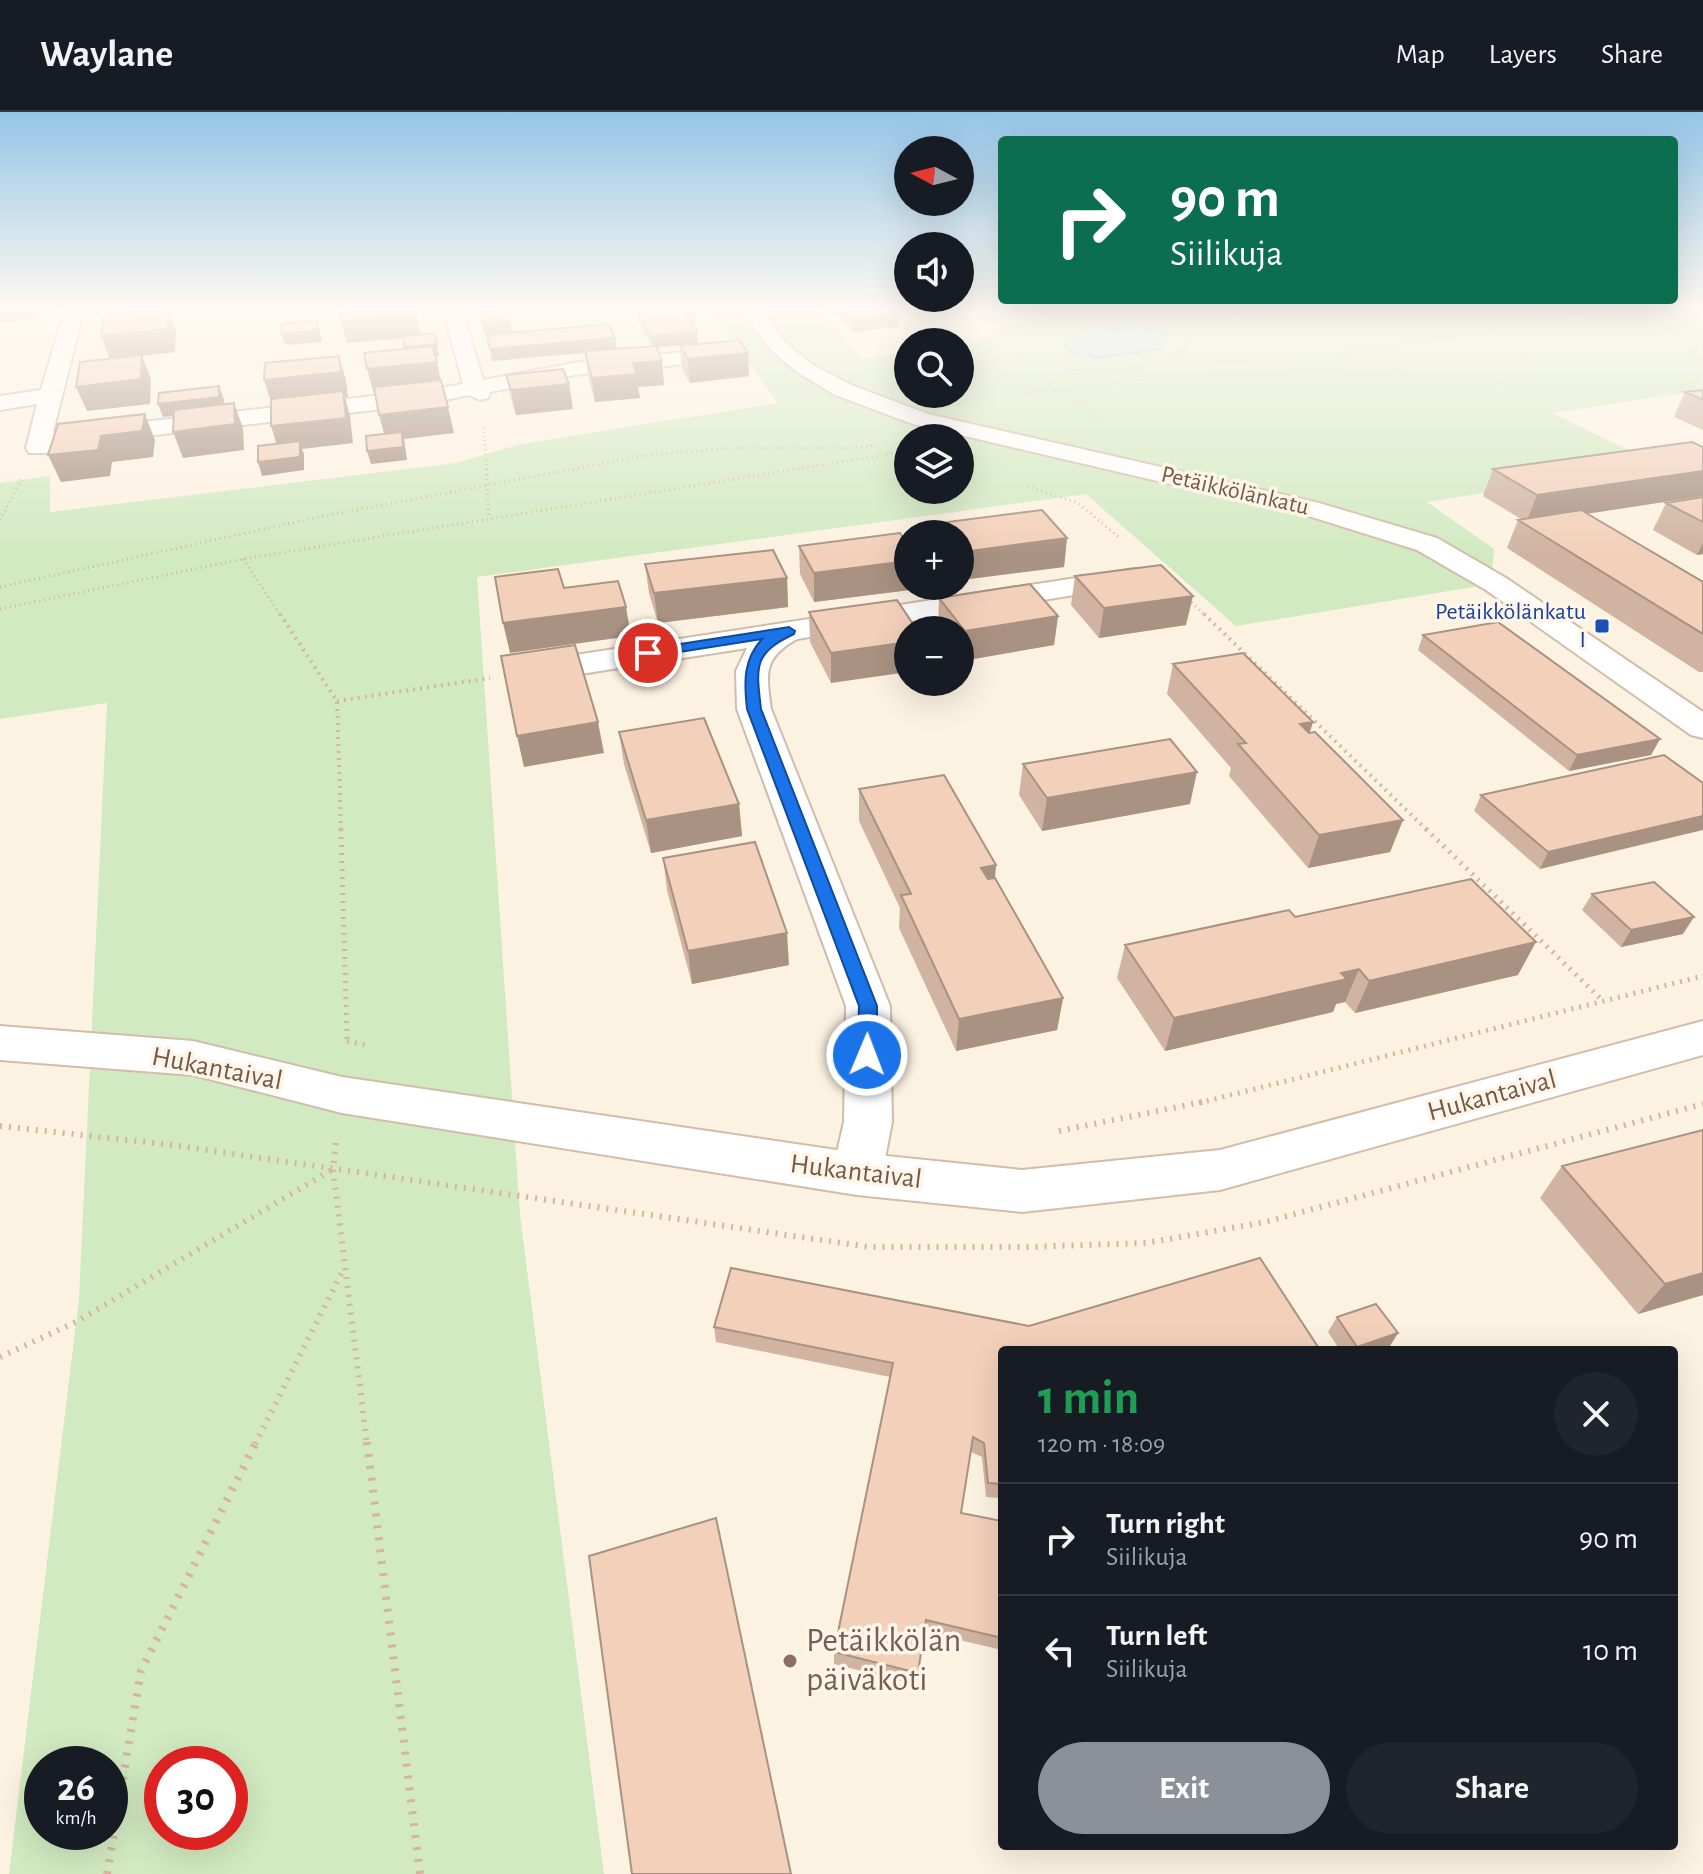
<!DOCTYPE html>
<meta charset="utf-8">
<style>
:root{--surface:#171b24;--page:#20242c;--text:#f1f3f6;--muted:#9ea1a6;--line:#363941;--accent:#8c9099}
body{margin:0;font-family:"Alegreya Sans",sans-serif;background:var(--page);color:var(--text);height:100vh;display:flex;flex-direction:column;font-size:30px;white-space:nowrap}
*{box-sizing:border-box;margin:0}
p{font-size:26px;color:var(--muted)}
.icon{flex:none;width:44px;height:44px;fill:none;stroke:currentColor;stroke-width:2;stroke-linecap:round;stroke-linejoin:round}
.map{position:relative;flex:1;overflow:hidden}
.panel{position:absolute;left:998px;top:1234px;width:680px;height:504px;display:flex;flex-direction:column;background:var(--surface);border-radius:8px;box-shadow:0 8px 32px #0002}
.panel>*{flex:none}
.hud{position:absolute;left:998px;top:24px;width:680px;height:168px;border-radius:8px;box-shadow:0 8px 32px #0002;background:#0b6e4f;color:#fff;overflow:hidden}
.needle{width:52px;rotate:277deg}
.tools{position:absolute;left:894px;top:24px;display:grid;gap:16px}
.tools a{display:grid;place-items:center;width:80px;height:80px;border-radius:50%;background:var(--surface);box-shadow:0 8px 32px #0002;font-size:40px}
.speed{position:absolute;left:24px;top:1634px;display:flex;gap:16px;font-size:40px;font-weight:700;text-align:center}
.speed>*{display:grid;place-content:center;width:104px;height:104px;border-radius:50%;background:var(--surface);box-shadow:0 8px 32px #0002;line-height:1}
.speed small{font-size:20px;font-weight:400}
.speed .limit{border:12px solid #d22;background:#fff;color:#111}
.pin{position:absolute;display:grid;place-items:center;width:68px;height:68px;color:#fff;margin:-34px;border:4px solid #fff;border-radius:50%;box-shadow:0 2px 8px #0007}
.me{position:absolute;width:88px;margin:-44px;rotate:1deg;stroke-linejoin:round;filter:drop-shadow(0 0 6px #0008)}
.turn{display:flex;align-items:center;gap:28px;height:168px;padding:0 40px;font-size:36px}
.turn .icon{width:104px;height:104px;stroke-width:2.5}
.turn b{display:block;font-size:56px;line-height:68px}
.round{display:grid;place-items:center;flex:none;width:84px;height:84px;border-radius:42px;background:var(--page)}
.headline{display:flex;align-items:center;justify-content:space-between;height:136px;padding:0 40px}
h1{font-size:48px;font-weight:700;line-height:60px;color:#1e9e55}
.action{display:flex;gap:16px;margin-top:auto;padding:16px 40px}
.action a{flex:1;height:92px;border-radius:48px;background:var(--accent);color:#fff;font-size:32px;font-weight:700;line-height:92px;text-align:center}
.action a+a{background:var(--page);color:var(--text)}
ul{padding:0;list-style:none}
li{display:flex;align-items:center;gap:24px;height:112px;padding:0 40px;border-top:2px solid var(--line)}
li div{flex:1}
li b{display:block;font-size:30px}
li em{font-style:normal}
header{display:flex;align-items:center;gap:48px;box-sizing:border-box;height:112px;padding:0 40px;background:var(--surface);border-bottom:2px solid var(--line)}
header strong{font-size:38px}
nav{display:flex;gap:44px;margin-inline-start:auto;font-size:28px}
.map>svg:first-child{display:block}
.green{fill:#d1eac1;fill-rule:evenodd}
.water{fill:#b7dfe6;stroke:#9dcfd8;stroke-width:2}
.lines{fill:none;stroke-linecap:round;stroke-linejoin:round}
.street-casing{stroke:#d0bcac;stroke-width:4}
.secondary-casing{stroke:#d3bca9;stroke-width:4}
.path-far5{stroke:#d7b49d;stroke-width:2;stroke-dasharray:1 3;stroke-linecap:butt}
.path-far4{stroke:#d7b49d;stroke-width:3;stroke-dasharray:1 4;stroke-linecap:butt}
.path-far3{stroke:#d7b49d;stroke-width:4;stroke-dasharray:2 5;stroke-linecap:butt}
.path-far2{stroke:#d7b49d;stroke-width:5;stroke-dasharray:2 6;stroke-linecap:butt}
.path-far1{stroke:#d7b49d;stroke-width:6;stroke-dasharray:2 7;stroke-linecap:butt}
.path{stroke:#d7b49d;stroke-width:8;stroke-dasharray:3 9;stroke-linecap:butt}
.street{fill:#fff;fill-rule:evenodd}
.secondary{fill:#fff;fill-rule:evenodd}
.wall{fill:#d0b3a0}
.shaded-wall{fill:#a99282}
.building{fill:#f2d0ba;stroke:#a99282;stroke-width:2}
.route{fill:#1a73e8;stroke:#114b97;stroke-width:2}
.transit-dot{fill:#1a4fb4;stroke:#fff6e9;stroke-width:3}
.education-dot{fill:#8d6e63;stroke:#fff6e9;stroke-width:3}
.labels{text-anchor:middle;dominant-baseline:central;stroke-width:7;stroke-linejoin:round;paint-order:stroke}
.far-street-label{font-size:24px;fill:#755848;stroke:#fff6e9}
.far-transit-label{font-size:24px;fill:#164399;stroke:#fff6e9;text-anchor:end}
.street-label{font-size:28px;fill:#755848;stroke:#fff6e9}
.near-education-label{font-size:34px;fill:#785e54;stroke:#fff6e9;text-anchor:start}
</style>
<header>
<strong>Waylane</strong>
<nav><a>Map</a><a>Layers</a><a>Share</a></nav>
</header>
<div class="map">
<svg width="1703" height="1762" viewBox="0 0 1703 1762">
<rect width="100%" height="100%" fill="#fcf2e2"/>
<path class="green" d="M710,197h106l47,50 45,-7v42h52v-50l17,-3 75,-32h651v81l-151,23 107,52 -232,37 67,47 -3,35 -255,42 -150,-132 -609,83 43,638 84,659h-595l70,-575 28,-596 -107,16v-236l50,-7v36l406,-49 65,-19 257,-41zM908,326h52v52h-52zM42,1652h68v68h-68zM162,1652h68v68h-68z"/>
<path class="water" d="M1134,215l34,6 -9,16 -63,9 -28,-7 -4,-7 31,-11z"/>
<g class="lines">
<g class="street-casing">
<path id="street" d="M65,197h19l-31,123 374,-42 36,-6 -20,-75h19l21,71 91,-17 164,-16 10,6 -10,6 -164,16 -84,17 -2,6 -8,2 -11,-5 -42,9 -377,43 -3,6h-18l-3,-5 11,-44 -37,6v-14l41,-6z
M1134,457l10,3 4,6 -4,6 -347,55c-34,19 -31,34 -26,70l119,297 2,116 -10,52 -7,15 -18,6 -18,-6 -7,-15 12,-52 2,-116 -109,-297 -1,-38 11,-23 -211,33 -11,-3 -5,-7 5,-7 11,-3z"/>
</g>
<g class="secondary-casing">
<path id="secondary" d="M740,197h19l25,32 27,23 40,21 77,29 391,89 118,35 69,40 197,134v26l-12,-3 -205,-145 -69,-40 -105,-33 -399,-93 -78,-29 -38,-23 -27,-23z
M1703,909v34l-483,135 -198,22 -165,-17 -515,-82 -149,-38 -193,-15v-34l193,15 149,36 515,76 165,17 198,-20z"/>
</g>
<path class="path-far5" d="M1688,197l12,29 -5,17 8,12
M1158,253l29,-19 3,-17 73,-20
M1677,275l26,9
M1057,279l37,23 3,6
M1026,282l141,-17 220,-2 163,12h126l27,-8
M1011,288l63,-26 111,-11 123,-5 317,-49
M484,316l1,18
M870,334l5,-1"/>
<path class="path-far4" d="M485,332l4,75
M1027,374l51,17 43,36
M0,408l22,-41
M243,447l38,57
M0,475l319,-70 328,-62 88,-7h118l22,-3
M1188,487l18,17
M0,497l243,-50 652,-106"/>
<path class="path-far3" d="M280,502l57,87 4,130
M1204,502l224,217
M337,589l153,-23"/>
<path class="path-far2" d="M341,717l6,212
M1426,717l177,172
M347,929l23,5
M1199,991l504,-127"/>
<path class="path-far1" d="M0,1014l172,19 697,102h158l119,-4 119,-21 438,-118
M1059,1019l148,-30
M336,1031l-3,26 34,275
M0,1245l76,-35 257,-153
M255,1332l88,-174"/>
<path class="path" d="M367,1330l53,432
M107,1762l34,-203 115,-229"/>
<use href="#street" class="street"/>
<use href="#secondary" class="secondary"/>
</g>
<path class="wall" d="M476,197h29l5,12 2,12 105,16 35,-3 -14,-24 -1,-12h57l1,12h-4l6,9 1,12 -42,4 6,14 2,24 -26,2 2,11 -45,4 -7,-27 -3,-22 -93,8 -5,-26h-2z
M831,197h61l6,7v11l-46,5z
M680,234l69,30 -59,7 -8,-14z
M506,263l67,34 -57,6 -5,-16z
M1703,278v40l-29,-13 11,-25z
M1493,357l210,27 -117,18 117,68v90h-4l-192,-124 11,-28 3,-1 -38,-23z
M1703,385v57l-6,1 -44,-25 13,-27z
M940,411l127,15 -3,29 -103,13 -1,-46h-20z
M799,434l119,43 -104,13 -14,-28z
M645,452l142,14 1,29 -130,16 -9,-30z
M1075,464l111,49 -87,13 -28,-33z
M939,486l119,18 -4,29 -92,16 -2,-4v-27h-21l-1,-2z
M809,500l108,18 -86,53 -21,-41z
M1423,523l237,104 -9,16 -82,16 -151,-121z
M1173,552l140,58 -4,11 94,87 -13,32 -82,16 -79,-92 2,-8 -64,-74z
M619,620l120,72 3,32 -91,17 -27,-89z
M1023,652l167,40 -148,27 -23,-36z
M1703,671l-163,86 -66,-58 7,-16z
M859,677l137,76 -1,13 68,120 -6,32 -101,21 -57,-123 1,-20 -41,-87z
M663,746l126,107 -97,19 -25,-94z
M1592,782l91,40 -62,13 -39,-37z
M1295,805l223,58 -163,38 -10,-11 -9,2 -3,8 -168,39 -48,-73 8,-33z
M1562,1054l141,129 -65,19 -98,-116z
M1337,1205l61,16 -10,16 -4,1h-44l-12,-18z
M714,1215l288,23v148l-16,-1 -4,-40 -11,-5 -10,61 41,8v129l-77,-18 -9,53 -82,-21v-12l56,-275 -174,-35z"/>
<path class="shaded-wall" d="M0,197h36l4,9 -39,5 -1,-3z
M112,197h66l-10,1 8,21 -1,21 -33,4 9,23 -1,25 -63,7 -11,-24 34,-27 -9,-24 14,-20z
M223,197h31v1l-30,3z
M415,197l6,28 -74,6 -6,-22z
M694,198l1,12 -10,1 -1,-12z
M898,204v11l-46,5v-12z
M317,208l5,22 -37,3 -4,-11z
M510,209l2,12 -27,2 -2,-11z
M697,219l1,12 -45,5 -2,-12z
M435,221l4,23 -32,3 -2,-12z
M615,226l2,12 -125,11 -2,-12z
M748,241l1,23 -59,7 -2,-24z
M339,244l7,24 2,17h-3l5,19 3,27 -51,6 2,5v16l-42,6 -4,-14 21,-10 -8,-26 1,-21 -8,-25z
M662,249l2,24 -26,2 2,11 -45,4 -3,-24 41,-15z
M437,250l5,24 -68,8 -7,-25z
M569,272l4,25 -57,6 -5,-25z
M219,274l5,13 -1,11 -60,7 -5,-13z
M234,291l9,25 1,22 -61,8 -10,-26z
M448,295l6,26 -50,6 3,21 -36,4 -4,-13 19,-10 -7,-26z
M145,302l10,26 -2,17 -41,5 -2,14 -49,6 -13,-27 53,-19z
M1703,359v25l-177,27 11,-28z
M1067,426l-3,29 -103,13 2,-28z
M1703,431v11l-6,1z
M908,449v25h10v3l-104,13v-29z
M787,466l1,29 -130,16 -4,-30z
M1193,484l-7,29 -87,13 5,-30z
M626,495l5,29 -121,17 -7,-30z
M1058,504l-4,29 -92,16 3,-30z
M908,530v30l-77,11v-30z
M598,610l6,31 -80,14 -7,-31z
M1313,610l-10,31 -3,-29z
M1660,627l-9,16 -82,16 8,-16z
M1197,660l-7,32 -148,27 5,-33z
M739,692l3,32 -91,17 -5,-33z
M1703,704v14l-163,39 8,-17z
M1403,708l-13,32 -82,16 11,-33z
M996,753l-3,33 -12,-30z
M1694,805l-11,17 -62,13 10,-17z
M787,821l2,32 -97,19 -4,-33z
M1536,830l-18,33 -163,38 14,-32z
M1359,857l-14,33 -9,2 -3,8 -168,39 9,-33z
M1063,886l-6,32 -101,21 3,-32z
M1703,1161v22l-65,19 27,-30z
M1398,1221l-10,16 -4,1h-29l2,-3z"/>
<path class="building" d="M162,197h5v20l-66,7 3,-21z
M380,197h35l1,5 -75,7v-8z
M478,197h27l5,12 -27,3z
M646,197h48v1l-10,1 13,20 -46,5 -14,-26z
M841,197h51l6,7 -46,4z
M317,208l1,10 -37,4v-10z
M609,212l6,14 -125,11 -3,-14z
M435,221l2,11 -32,3 -2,-11z
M739,228l9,13 -60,6 -8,-13z
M432,234l5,16 -70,7 -3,-16z
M656,234l6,15 -29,2 4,11 -45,4 -7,-27z
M142,243l-1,24 -65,8 4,-25z
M339,244l2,16 -77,8 1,-17z
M563,257l6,15 -58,6 -5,-15z
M441,268l7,27 -69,8 -5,-28z
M219,274v11l-61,7 1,-11z
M1703,278v10l-18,-8z
M343,279l3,27 -75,8v-27z
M234,291l1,21 -62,8 1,-22z
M145,302l-3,17 -41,5 -3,14 -50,5 10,-31z
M402,320l1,15 -36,4 -1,-15z
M300,329v16l-42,5v-16z
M1692,330l11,5v24l-166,24 -44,-26z
M1703,385v25l-37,-19z
M1042,398l25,28 -104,14 -3,-4v-14h-11l-9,-11z
M1581,398l122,72v52l-185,-114z
M900,421l8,11v17l-94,12 -15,-27z
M773,438l14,28 -133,15 -9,-29z
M1161,453l32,31 -89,12 -29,-32z
M558,457l6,19 54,-7 8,26 -123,16 -8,-46z
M1030,472l28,32 -93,15 -26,-33z
M897,488l20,30h-9v12l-77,11 -22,-41z
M1498,510l162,117 -83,16 -154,-120z
M575,533l23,77 -81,14 -16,-80z
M1243,541l70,69 -13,2 9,9 6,-1 88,88 -84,15 -81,-91 8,-1 -73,-79z
M704,606l35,86 -93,16 -27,-88z
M1170,627l27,33 -150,26 -24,-34z
M1664,643l39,28v33l-155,36 -67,-57z
M944,663l52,90 -15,3 7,11 7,-1 68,120 -104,21 -58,-124 10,-1 -52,-105z
M755,730l32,91 -99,18 -25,-93z
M1471,767l65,63 -167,39 -10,-12 -18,4 6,6 -173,39 -49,-73 164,-35 6,7z
M1654,770l40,35 -63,13 -39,-36z
M1703,1018v143l-38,11 -103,-118z
M1260,1146l60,92h-318v134l-14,-1 -4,-40 -11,-6 -12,76 41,8v117l-76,-18 -8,53 -84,-21 59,-289 -179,-36 17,-59 298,58z
M1376,1192l22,29 -41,14 -20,-30z
M716,1406l75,356h-159l-43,-318z"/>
<linearGradient id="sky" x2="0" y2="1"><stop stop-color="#94c5e7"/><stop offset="0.44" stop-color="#fef9f2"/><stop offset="1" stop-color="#fef9f2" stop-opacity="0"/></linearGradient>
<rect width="1703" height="444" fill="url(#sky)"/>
<path class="route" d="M789,515l6,4 -1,3c-41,19 -38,33 -33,75l116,297v49l-10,7 -10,-7 2,-49 -112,-297c-3,-27 -4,-49 15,-70l-114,18 -6,-4 6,-4z"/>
<rect class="transit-dot" x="1594" y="506" width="16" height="16" rx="4"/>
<circle class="education-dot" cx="790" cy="1549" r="8"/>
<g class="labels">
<g class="far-street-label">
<text transform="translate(1235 379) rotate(13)">Petäikkölänkatu</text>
</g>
<g class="far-transit-label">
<text x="1586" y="500">Petäikkölänkatu<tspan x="1586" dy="28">I</tspan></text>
</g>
<g class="street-label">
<text transform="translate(217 957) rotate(11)">Hukantaival</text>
<text transform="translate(1492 984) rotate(-15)">Hukantaival</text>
<text transform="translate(856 1060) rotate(7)">Hukantaival</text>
</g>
<g class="near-education-label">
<text x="806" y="1529">Petäikkölän<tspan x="806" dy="39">päiväkoti</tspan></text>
</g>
</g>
</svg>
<div class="tools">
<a><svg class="needle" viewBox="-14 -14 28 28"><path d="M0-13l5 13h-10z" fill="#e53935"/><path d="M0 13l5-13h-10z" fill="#9ea1a6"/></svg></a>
<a><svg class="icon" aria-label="sound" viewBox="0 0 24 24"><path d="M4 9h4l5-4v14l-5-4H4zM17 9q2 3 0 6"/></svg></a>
<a><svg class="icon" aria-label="search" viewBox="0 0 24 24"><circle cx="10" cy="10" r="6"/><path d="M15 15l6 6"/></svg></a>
<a><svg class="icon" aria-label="layers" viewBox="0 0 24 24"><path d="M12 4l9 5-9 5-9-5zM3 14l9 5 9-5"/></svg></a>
<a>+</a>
<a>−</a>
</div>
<div class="speed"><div>26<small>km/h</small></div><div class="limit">30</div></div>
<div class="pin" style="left:648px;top:541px;background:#d93025"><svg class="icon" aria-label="arrive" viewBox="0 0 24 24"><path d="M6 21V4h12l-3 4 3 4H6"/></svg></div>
<svg class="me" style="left:867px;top:943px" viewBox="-20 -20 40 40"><circle r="17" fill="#1a73e8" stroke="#fff" stroke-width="3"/><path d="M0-11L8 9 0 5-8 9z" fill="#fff"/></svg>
<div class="hud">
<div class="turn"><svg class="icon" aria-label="right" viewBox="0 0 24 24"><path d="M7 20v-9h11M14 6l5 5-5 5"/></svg><div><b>90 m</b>Siilikuja</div></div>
</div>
<section class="panel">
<div class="headline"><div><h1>1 min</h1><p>120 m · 18:09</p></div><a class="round"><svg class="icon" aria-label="close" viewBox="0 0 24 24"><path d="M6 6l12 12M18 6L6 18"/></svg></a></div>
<ul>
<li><svg class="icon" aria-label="right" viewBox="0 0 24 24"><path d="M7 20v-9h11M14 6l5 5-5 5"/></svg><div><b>Turn right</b><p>Siilikuja</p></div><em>90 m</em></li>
<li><svg class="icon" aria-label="left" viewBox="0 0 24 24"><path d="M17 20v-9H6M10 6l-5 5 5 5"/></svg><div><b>Turn left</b><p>Siilikuja</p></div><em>10 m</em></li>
</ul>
<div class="action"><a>Exit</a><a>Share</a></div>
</section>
</div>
